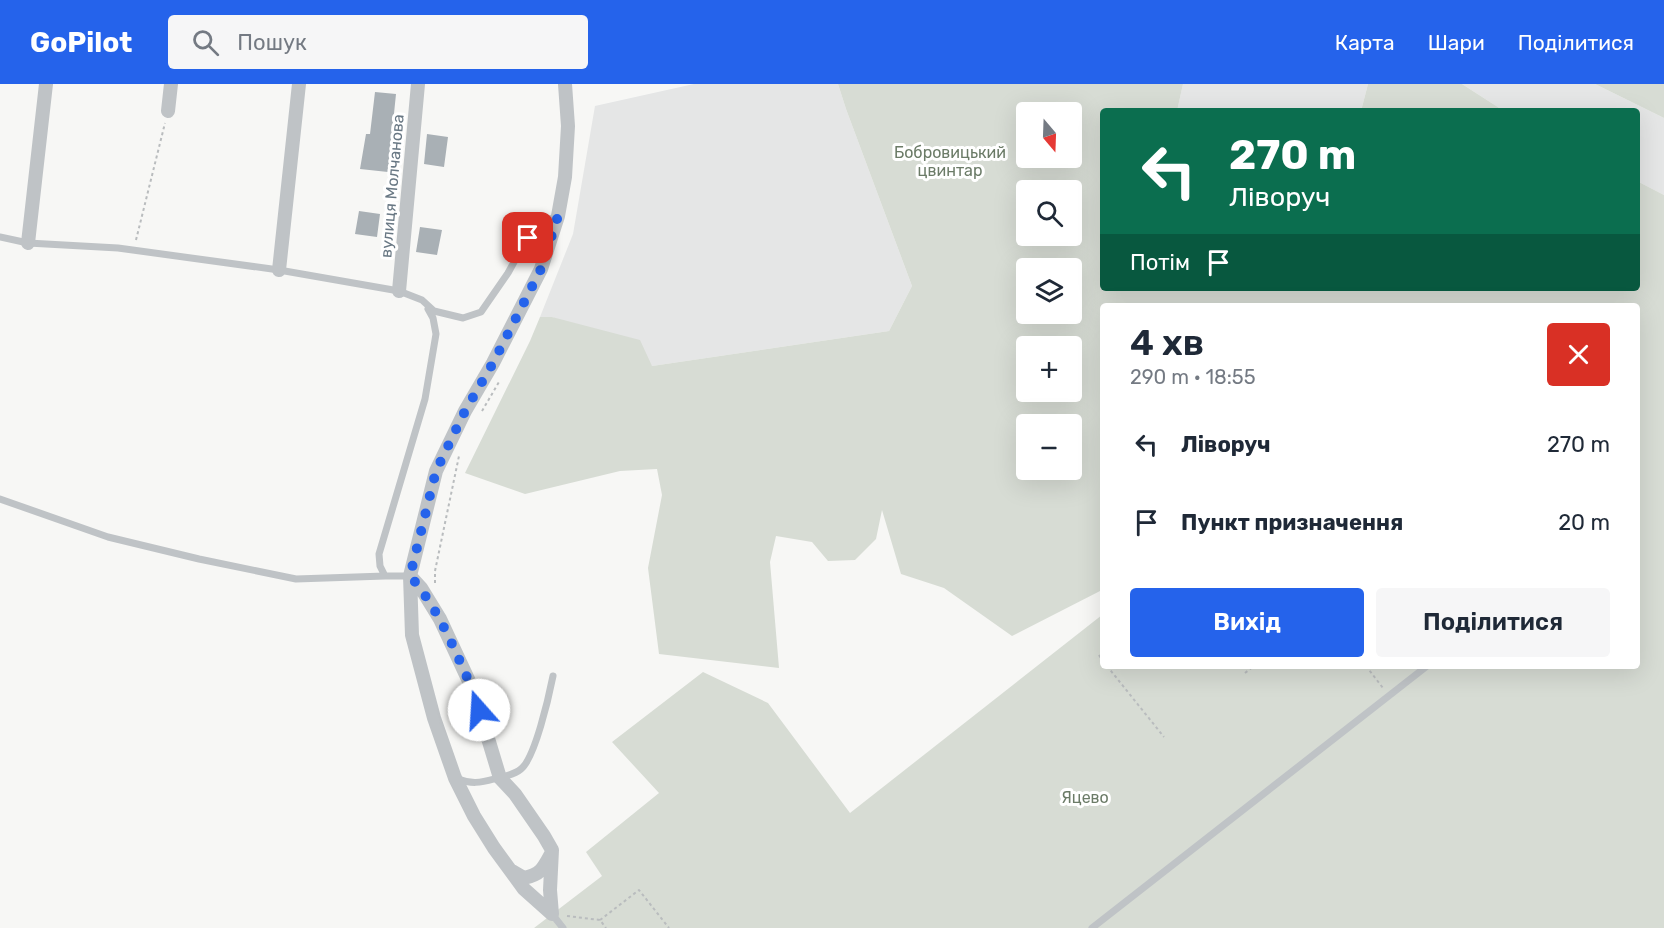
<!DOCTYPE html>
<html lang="uk">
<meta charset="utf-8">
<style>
:root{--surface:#fff;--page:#f6f6f7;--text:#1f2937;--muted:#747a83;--accent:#2563eb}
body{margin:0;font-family:Rubik,sans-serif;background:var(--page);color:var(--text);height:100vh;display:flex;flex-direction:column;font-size:22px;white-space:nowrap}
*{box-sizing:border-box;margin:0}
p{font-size:20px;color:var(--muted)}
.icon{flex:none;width:33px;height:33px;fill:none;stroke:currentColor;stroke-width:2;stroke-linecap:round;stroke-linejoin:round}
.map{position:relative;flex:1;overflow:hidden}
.details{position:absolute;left:1100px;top:219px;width:540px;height:366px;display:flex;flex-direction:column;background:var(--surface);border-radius:6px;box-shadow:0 6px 24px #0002}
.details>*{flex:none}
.top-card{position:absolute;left:1100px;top:24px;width:540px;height:183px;border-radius:6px;box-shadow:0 6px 24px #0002;background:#0b6e4f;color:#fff;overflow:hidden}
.needle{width:39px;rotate:161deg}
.fabs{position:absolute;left:1016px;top:18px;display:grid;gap:12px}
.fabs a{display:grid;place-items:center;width:66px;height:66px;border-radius:6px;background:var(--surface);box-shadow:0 6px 24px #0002;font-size:30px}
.pin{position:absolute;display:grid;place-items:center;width:51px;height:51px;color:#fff;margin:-26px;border-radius:12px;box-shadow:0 3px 9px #0006}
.me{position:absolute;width:66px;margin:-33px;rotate:341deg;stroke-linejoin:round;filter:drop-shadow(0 0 4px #0008)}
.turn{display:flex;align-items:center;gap:21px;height:126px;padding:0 30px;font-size:27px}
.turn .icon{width:78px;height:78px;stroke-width:2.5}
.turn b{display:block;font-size:42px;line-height:51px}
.then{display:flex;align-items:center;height:57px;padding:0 30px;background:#0003;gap:12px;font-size:22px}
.round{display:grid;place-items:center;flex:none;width:63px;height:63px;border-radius:6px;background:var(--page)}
.headline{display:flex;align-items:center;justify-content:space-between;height:102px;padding:0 30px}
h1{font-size:36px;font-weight:600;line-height:45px}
.action{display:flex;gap:12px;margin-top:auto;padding:12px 30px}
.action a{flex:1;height:69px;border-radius:6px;background:var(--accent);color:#fff;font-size:24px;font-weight:600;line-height:69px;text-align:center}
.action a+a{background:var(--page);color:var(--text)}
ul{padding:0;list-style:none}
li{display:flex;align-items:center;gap:18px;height:78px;padding:0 30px}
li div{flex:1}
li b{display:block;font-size:22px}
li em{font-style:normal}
header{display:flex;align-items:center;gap:36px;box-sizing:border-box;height:84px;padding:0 30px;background:var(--accent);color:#fff}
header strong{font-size:28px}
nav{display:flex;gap:33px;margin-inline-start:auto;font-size:21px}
.search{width:420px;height:54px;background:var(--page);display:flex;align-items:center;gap:15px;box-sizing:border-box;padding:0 21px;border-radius:6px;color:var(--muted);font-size:22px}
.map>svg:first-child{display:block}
.built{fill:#e5e6e6}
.green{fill:#d7dcd4;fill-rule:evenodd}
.building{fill:#a9b0b5}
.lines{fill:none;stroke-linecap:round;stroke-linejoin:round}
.path{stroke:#b9bcbe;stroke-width:2;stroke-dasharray:3 3;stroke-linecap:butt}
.lane{stroke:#bfc3c6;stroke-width:7}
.street{stroke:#bfc3c6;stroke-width:14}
.route{stroke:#2563eb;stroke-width:10;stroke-dasharray:0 18}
.labels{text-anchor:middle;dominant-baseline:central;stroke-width:6;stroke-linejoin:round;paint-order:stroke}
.park-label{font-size:16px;fill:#6b7b67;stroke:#fff}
.street-label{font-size:16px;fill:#697884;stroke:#fff}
</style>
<header>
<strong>GoPilot</strong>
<div class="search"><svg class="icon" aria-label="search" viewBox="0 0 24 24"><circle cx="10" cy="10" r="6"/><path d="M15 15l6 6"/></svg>Пошук</div>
<nav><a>Карта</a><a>Шари</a><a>Поділитися</a></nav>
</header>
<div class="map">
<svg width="1664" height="844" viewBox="0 0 1664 844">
<rect width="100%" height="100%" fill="#f7f7f5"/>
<path class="built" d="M694,0h144l8,25 66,177 -23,45 -237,35 -100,-49h-12l33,-83 22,-128z
M1183,0h185l-7,27h-184z
M1462,0h133l69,34v77l-27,-14 -1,-70h-132z"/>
<path class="green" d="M838,0h345l-6,27h-75v177h534l1,-107 27,14v733h-1130l68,-52 -16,-24 73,-59 -47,-51 91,-70 65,31 82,110 252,-198v51h534v-360h-534v284l-90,46 -68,-48 -43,-14 -19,-64 -6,29 -21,21 -27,1 -16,-19 -36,-6 -6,26 9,106 -120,-14 -11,-86 14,-73 -5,-26 -37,2 -95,23 -60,-21 65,-132 10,-24h12l88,23 12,26 237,-35 23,-45 -66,-177zM1026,28h45v46h-45zM1026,106h45v46h-45zM1026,184h45v46h-45zM1026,262h45v46h-45zM1026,340h45v46h-45z
M1368,0h94l42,27h-143z
M1595,0h69v34z"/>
<path class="building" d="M375,8l21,2 -8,78 -28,-3 6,-35h4z
M427,50l21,3 -4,30 -20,-3z
M359,127l21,3 -3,23 -22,-3z
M420,143l22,3 -5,25 -21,-3z"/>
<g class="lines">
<path class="path" d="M136,156l29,-117
M482,327l17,-29
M435,499v-12l24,-115
M1099,571l3,5
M1107,582l57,71
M1366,582l17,22
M1245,589l9,-7
M567,832l33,4 6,8
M600,836l39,-30 30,38"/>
<path class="lane" d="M0,153l28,6 90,5 161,22 120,21 23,9 12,11 29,7 18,-6 27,-39 27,-49 21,-7
M0,415l108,38 91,22 97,20 89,-3
M410,492h-25l-5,-10 -1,-12 46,-155 11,-65 -3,-16 -5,-9
M458,695c13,5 22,4 36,0 9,-2 20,-4 27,-10 14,-11 28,-73 32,-93
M552,830l11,14
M1092,844l335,-262"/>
<path class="street" d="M168,27l3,-27
M28,159l18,-159
M279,186l20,-186
M399,207l19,-207
M410,492l11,12 19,31 34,73 26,86 15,16 29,42 8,14 -2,40 2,24
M512,787l12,7c17,-4 19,-9 27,-24
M552,830l-28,-25 -30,-41 -20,-32 -19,-38 -21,-60 -22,-83 -2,-59 26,-105 29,-60 28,-48 48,-94 17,-53 7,-39 3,-51 -3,-42"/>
</g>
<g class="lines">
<path class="route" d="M479,626c-5,-18 -13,-35 -21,-53 -13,-29 -27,-57 -48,-81l26,-105 29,-60 28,-48 48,-94 17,-53 -22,8 -8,14"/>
</g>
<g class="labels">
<g class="park-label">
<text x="950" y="68">Бобровицький<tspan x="950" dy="18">цвинтар</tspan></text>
<text x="1085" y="713">Яцево</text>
</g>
<g class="street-label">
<text transform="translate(392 102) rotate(-85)">вулиця Молчанова</text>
</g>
</g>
</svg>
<div class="fabs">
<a><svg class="needle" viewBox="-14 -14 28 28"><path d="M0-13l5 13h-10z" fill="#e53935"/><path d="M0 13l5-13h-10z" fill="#747a83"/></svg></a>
<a><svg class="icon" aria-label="search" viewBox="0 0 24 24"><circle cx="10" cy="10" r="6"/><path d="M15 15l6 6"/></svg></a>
<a><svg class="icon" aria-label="layers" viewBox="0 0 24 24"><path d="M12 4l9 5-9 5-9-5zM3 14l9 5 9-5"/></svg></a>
<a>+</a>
<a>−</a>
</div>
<div class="pin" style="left:528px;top:154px;background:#d93025"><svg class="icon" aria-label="arrive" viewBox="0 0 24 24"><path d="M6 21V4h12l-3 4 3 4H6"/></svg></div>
<svg class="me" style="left:479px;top:626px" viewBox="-20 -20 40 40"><circle r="19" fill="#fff"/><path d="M0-13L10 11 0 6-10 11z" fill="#2563eb"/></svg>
<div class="top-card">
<div class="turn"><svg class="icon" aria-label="left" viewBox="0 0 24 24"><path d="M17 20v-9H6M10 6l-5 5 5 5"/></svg><div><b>270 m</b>Ліворуч</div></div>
<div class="then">Потім<svg class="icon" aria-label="arrive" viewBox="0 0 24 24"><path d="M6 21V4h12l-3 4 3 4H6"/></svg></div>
</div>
<section class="details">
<div class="headline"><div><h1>4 хв</h1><p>290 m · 18:55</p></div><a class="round" style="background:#d93025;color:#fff"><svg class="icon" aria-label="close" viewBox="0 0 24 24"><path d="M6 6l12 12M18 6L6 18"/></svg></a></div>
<ul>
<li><svg class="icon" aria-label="left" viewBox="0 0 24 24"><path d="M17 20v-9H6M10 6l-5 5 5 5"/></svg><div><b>Ліворуч</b></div><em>270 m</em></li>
<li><svg class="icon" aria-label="arrive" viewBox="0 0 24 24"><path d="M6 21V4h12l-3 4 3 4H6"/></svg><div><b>Пункт призначення</b></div><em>20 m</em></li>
</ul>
<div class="action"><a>Вихід</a><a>Поділитися</a></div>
</section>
</div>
